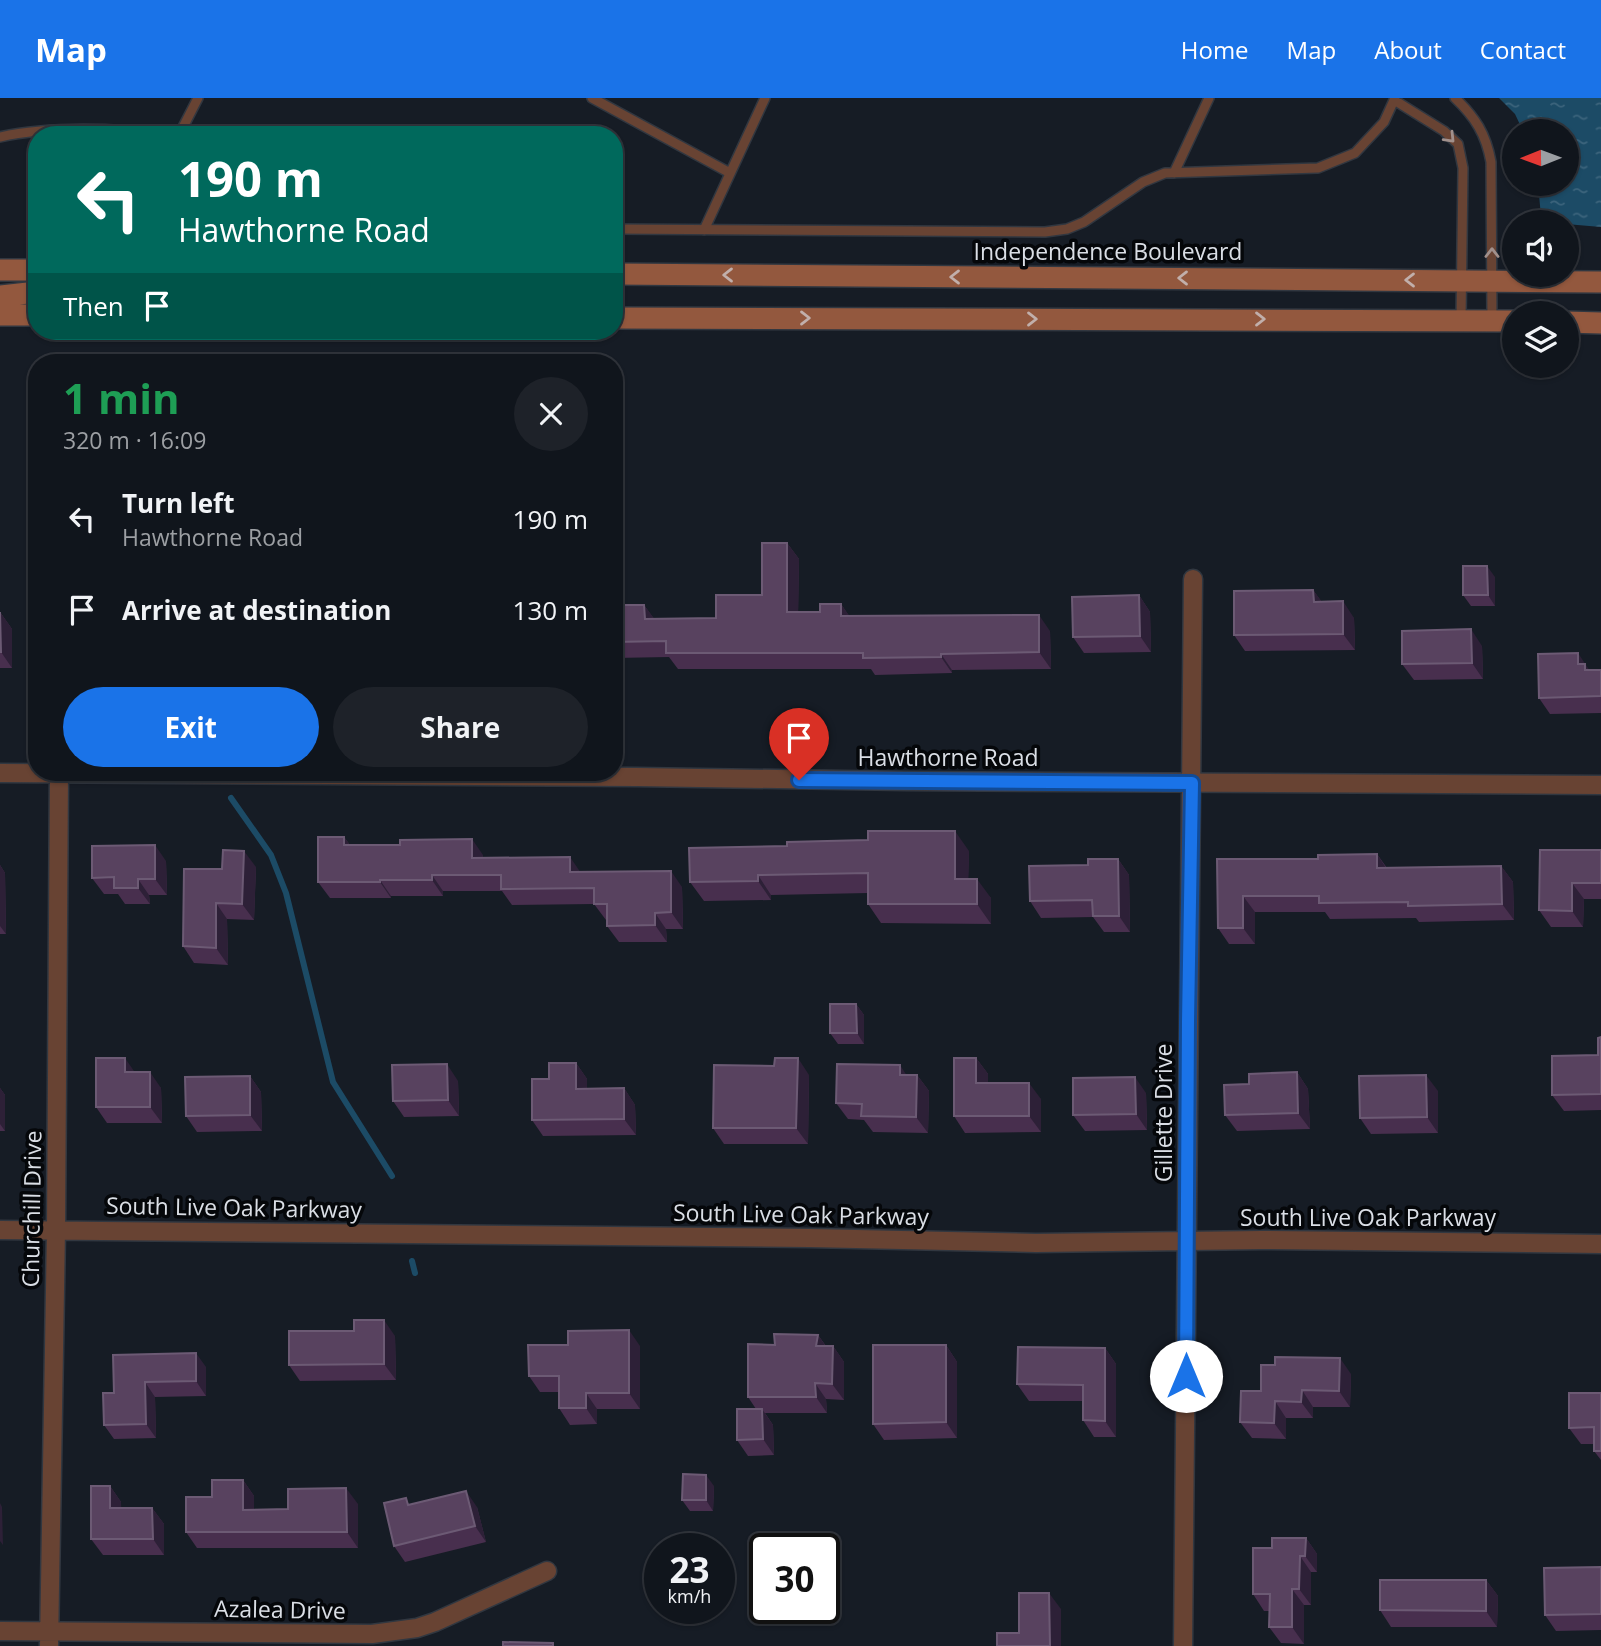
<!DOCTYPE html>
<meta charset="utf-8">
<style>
:root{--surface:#10151c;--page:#1e2229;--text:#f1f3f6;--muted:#9c9fa3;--line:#30343b;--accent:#1a73e8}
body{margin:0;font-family:"Open Sans",sans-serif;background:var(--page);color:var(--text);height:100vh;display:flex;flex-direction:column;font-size:26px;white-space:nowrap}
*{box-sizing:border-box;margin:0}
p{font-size:23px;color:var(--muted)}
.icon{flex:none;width:38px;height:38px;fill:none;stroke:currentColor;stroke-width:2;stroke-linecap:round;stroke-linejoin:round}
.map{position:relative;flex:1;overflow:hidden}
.side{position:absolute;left:28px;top:256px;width:595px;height:427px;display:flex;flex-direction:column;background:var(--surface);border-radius:28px;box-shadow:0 2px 5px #0004,0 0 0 2px var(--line)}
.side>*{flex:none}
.top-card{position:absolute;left:28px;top:28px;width:595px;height:214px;border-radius:28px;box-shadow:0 2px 5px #0004,0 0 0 2px var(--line);background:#00695c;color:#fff;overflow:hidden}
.needle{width:46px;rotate:269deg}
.buttons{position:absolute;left:1502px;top:21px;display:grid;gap:14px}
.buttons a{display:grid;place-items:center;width:77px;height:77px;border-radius:50%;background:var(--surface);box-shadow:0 2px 5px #0004,0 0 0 2px var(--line);font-size:35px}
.speed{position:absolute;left:644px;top:1435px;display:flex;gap:14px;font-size:35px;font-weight:700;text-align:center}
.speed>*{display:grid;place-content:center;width:91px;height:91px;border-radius:50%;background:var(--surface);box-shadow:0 2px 5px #0004,0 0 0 2px var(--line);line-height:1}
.speed small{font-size:18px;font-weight:400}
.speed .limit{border:4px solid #111;border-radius:10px;background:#fff;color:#111}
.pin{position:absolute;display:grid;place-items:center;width:60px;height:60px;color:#fff;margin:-72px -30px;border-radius:50% 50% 50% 0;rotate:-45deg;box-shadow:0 0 7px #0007}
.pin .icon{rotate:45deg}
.me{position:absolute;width:77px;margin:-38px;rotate:0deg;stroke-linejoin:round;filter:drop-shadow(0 0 5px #0008)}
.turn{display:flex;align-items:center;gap:24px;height:147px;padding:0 35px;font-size:32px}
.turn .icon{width:91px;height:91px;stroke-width:2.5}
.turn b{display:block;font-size:49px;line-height:60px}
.then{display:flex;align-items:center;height:66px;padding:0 35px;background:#0003;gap:14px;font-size:26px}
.round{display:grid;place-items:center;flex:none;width:74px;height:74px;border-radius:37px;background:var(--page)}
.headline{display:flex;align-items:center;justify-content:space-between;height:119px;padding:0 35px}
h1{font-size:42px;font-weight:700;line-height:52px;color:#1e9e55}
.primary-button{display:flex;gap:14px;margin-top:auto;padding:14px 35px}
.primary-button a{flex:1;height:80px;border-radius:42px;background:var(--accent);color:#fff;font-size:28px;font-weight:700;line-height:80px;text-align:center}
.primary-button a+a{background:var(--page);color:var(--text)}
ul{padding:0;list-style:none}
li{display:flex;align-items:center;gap:21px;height:91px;padding:0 35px}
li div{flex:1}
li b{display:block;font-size:26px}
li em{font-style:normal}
header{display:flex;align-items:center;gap:42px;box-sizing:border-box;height:98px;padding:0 35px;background:var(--accent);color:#fff}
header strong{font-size:33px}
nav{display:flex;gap:38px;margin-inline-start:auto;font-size:24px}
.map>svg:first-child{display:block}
.water{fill:url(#water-ripples)}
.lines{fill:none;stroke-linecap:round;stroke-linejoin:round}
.stream{stroke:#1c4b66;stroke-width:6}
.lane-casing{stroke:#313740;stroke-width:12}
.street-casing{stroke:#313740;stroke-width:21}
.secondary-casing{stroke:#313740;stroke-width:24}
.lane{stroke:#684333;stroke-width:9}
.street{stroke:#684333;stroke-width:18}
.secondary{stroke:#93583e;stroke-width:21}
.wall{fill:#482f4e}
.shaded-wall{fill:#2d2037}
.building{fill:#58425f;stroke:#6c5a74;stroke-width:2}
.oneway{stroke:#a1908c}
.oneway2{stroke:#c1afab}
.route-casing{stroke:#114b97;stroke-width:18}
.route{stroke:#1a73e8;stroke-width:12}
.labels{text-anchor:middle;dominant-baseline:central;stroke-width:7;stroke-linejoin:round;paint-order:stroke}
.street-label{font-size:23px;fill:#dadee5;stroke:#05070a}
</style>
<header>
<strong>Map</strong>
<nav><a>Home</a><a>Map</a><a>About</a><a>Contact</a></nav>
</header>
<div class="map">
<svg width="1601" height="1548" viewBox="0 0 1601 1548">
<defs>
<pattern id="water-ripples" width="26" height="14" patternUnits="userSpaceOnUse" patternTransform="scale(1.75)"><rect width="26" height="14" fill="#1c4b66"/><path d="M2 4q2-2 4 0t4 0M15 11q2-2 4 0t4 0" fill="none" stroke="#3c647c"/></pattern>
</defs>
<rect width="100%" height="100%" fill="#161c25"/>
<path class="water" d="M1499,0h102v129l-35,-3v-2h-8l-17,-6 -3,-32h28v-53h-43l-8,-17z"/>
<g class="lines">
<path class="stream" d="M231,700l40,57 15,38 47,189 59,94
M412,1163l3,12"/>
<g class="lane-casing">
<path id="lane" d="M592,0l138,75
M1455,0c20,19 31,36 36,64l1,159
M1394,2l50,31 14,13 5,24 -2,152
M179,37l19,-37
M0,39c48,-11 118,-9 168,-2
M1174,75l35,-75
M614,131l431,3 22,-3 17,-7 59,-40 22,-9 153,-5 37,-15 29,-31 11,-24
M704,132l61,-132"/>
</g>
<g class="street-casing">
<path id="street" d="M0,675l637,4 270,4 694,4
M0,1132l809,8 227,5 226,-3 339,4
M0,1533l372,3 45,-6 18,-6 112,-51
M49,1548l7,-416 3,-458
M1183,1548l10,-1067"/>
</g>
<g class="secondary-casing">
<path id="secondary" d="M0,172h37
M614,176l987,8
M0,198l37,-4
M0,217h37
M614,220l900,3
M1566,224l35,1"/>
</g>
<use href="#lane" class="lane"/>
<use href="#street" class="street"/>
<use href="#secondary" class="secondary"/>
</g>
<path class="wall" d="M787,445l12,16 -1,53h22l21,-8 8,12 201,15 1,38 -99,1v3l-77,2 -4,-6h-193l-9,-12 -55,1v-53h30l10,14 62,-1 46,-23z
M1495,479v29h-24l-8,-11z
M1313,492l8,11 33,17 1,32 -110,1 -11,-16z
M1139,497l11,17 1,40 -67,1 -11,-16z
M0,514l12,17v39h-12z
M1482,548l1,33 -69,1 -12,-16z
M1589,572h12v43l-51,1 -11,-16z
M344,739l6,8 133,10v3l199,29 1,42h-17l1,13h-48l-12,-16v-6h-1l-12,-16 -82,1 -10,-14h-59v5h-52v2h-61l-12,-16z
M1601,752v49h-17l-1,28h-32l-12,-17z
M969,753l-1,28 23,19v26l-110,-1 -13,-19v-11l-97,2v5l-67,1 -14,-19z
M1377,756l10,14 114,-2 12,16 1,38 -95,2 -3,-4 -86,1 -5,-7h-70v32h-26l-11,-16 -1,-69h101z
M1118,761l11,16 1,57h-26l-11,-15 -52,1 -11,-17 58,-36z
M166,763l1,34h-18l1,9h-25l-7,-10h-14l-12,-16z
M0,767l5,8 1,61h-6z
M256,769l-2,53 -27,-1 1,46 -34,-2 -11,-17 39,-77z
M856,906l8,11v29h-26l-8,-11z
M1601,939v73l-37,1 -12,-16 46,-40z
M976,960l12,16v9l53,16v33l-76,1 -11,-17z
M576,965l11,16v10l37,-1 11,17 1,30 -93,1 -11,-16 17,-41z
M135,974l26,16 1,35h-55l-11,-16z
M1297,974l11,17 2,40 -73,2 -12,-16 24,-31z
M809,977l-1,69h-84l-11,-16z
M907,977h10l12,16 -1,42 -55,-1 -9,-12 -16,-1 -12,-16z
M250,978l11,16 1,39 -65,1 -11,-16z
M458,983l1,35 -55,1 -11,-16z
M0,990l5,7v36h-5z
M1438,993v42l-67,1 -11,-16z
M1146,995l1,37 -62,1 -12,-16z
M354,1233l41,5 1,44 -96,1 -11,-16z
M818,1237l8,11h7l11,16v38l-18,-1 1,14h-62l8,12 1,30 -26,1 -11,-16 19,-31 -8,-12 27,-52z
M946,1247l11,17v76l-73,2 -11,-16z
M640,1248v63h-43v15l-27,1 -11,-17v-16h-19l-11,-16z
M1105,1250l11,16v73h-22l-11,-17v-19h-54l-12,-17z
M113,1257l93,12v29l-51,1 1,41 -42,1 -10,-14 10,-32z
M1351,1276l-1,33h-37v11h-27v21l-34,-1 -12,-16 21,-31z
M1601,1295v67l-7,-9v-7h-13l-12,-16z
M243,1382l11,16v14l34,-1 70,-5v44h-161l-11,-16 26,-35z
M110,1388l11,16v6h31l12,16v31h-61l-12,-16z
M714,1388l-1,25h-23l-8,-11z
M411,1407l66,2 9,35 -81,20 -11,-16z
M1306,1440l11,16v18h-6v33h-7v39l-23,-1 -12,-16 1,-16h-6l-11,-17 19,-46z
M1601,1469v63l-45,1 -11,-16z
M1486,1482l12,16 -1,31h-106l-11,-17z"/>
<path class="shaded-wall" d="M787,445l12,16 -1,69 -11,-16z
M1487,468l8,11v29l-7,-11z
M1313,492l12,16 -11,-4z
M1139,497l11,17 1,40 -11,-16z
M1343,503l11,17 1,32 -12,-16z
M841,506l12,17 -12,-5z
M644,507l12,16 -11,-2z
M0,514l12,17v39l-11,-16z
M1039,517l11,16 1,38 -12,-17z
M1471,531l11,17 1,33 -11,-16z
M1578,555l18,27 -18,-16z
M941,556l11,16v3l-11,-16z
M955,733l14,20 -1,47 -13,-19z
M344,739l12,16 -12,-8z
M472,741l11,16v19l-11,-16z
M155,747l11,16 1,34 -12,-16z
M244,753l12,16 -2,53 -12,-16z
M1377,756l11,17 -11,-3z
M570,759l11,16v15l-11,-16z
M1118,761l11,16 1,57 -11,-16z
M0,767l5,8 1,61 -6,-8z
M1501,768l12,16 1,38 -12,-16z
M671,773l11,16 1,42 -12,-17z
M432,777l11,16v5l-11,-16z
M758,777l13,20v5l-13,-19z
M138,781l11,16 1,9 -12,-16z
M977,781l14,19v26l-14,-20z
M380,782l11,16v2l-11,-16z
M1572,785l12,16 -1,28 -11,-16z
M1243,798l12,16v32l-12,-16z
M216,805l11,16 1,46 -12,-17z
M655,815l11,16 1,13 -12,-17z
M856,906l8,11v29l-7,-11z
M125,960l11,16 -11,-2z
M798,960l11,17 -1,69 -12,-16z
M976,960l12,16v25l-12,-16z
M576,965l11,16v26l-11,-16z
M447,966l11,17 1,35 -11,-16z
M900,967l11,17 -11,-7z
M150,974l11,16 1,35 -12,-16z
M1297,974l11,17 2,40 -12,-16z
M917,977l12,16 -1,42 -12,-16z
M1426,977l12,16v42l-11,-16z
M250,978l11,16 1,39 -12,-16z
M1135,979l11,16 1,37 -11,-16z
M1029,985l12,16v33l-12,-16z
M0,990l5,7v36l-5,-7z
M624,990l11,17 1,30 -12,-16z
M384,1222l11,16 1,44 -12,-16z
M629,1232l11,16v63l-11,-16z
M818,1237l11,16 -13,-5z
M946,1247l11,17v76l-11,-16z
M833,1248l11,16v38l-12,-16z
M1105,1250l11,16v73l-11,-16z
M196,1255l10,14v29l-10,-15z
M1340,1260l11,16 -1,33 -11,-16z
M145,1284l10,15 1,41 -10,-14z
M815,1285l11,16 1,14 -11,-16z
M1302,1292l11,17v11l-12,-16z
M586,1295l11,16v15l-11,-16z
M1275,1303l11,17v21l-12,-16z
M762,1311l11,16 1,30 -11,-16z
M706,1377l8,11 -1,25 -7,-11z
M243,1382l11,16v30l-11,-16z
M110,1388l11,16 1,22 -12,-16z
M346,1390l12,16v44l-11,-16z
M466,1393l11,16 9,35 -11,-16z
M0,1405l2,4 1,38 -3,-4z
M152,1410l12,16v31l-11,-16z
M1306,1440l11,16v18l-12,-16z
M1300,1458l11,16v33l-12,-16z
M1486,1482l12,16 -1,31 -11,-16z
M1292,1491l12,16v39l-12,-17z
M1049,1495l12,16v37h-11z"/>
<path class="building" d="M762,445h25v69h33v-8h21v12l198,-1v37l-98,2v3l-78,1v-5h-197v-12l-52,1v-37h30l1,14 71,-1v-23h46z
M1463,468h24l1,29h-25z
M1313,492l1,12 29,-1v33l-109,1v-44z
M1139,497l1,41 -67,1 -1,-40z
M0,514l1,40h-1z
M1471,531l1,34 -70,1v-33z
M1578,555v11h7v6h16v26l-62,2 -1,-44z
M868,733h87v48h22v25h-109v-31l-110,2v6l-68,1 -1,-34 98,-2v-4l81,-2z
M318,739h26v8h56v-5l72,-1v19l98,-1v15l101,-1v41l-16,1v12l-48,1v-22h-13v-16l-93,1v-14h-69v5h-52v2h-62z
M155,747v34h-17v9h-24v-11l-22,1v-32z
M223,752l21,1 -2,53 -26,-1v45l-33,-2 1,-77h38z
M1540,752h61v33h-29v28l-33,-1z
M1377,756v14l124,-2 1,38 -94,2v-4l-89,1v-7h-76v32h-25l-1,-69h101v-4z
M1088,761h30l1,57h-26l-1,-16 -62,1 -1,-35 59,-1z
M830,906h26l1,29h-27z
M1601,939v57l-49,1v-39l46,-1v-17z
M96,960h29v14h25v35h-54z
M775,960h23l-2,70h-83l1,-63 60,1z
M954,960h22v25h53v33h-75z
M549,965h27v26l48,-1v31l-92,1v-41h17z
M447,966l1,36 -55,1 -1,-36z
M837,966l63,1v10h17l-1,42 -55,-1 1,-12 -26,-1z
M1297,974l1,41 -73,2 -1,-30 25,-1v-10z
M1426,977l1,42 -67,1 -1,-42z
M250,978v39l-64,1 -1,-39z
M1135,979l1,37 -63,1v-37z
M354,1222h30v44l-95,1v-34h65z
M629,1232v63h-43v15h-27v-32h-30l-1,-31h40v-14z
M774,1236l44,1 -2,11h17l-1,38 -17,-1 1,14h-68v-53l27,1z
M873,1247h73v77l-73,2z
M1018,1249l87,1v73l-22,-1v-35l-66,-1z
M196,1255v28l-51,1 1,42 -42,1 -1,-32h11l-1,-38z
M1275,1259l65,1 -1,33 -37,-1 -1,12 -26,-1 -1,22 -34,-1 1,-31h20v-26h14z
M1569,1295h32v58h-7v-24l-25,1z
M737,1311h25l1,30 -26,1z
M683,1376l23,1v25h-24z
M212,1382h31v30l45,-1v-20l58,-1 1,44h-161v-35h26z
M91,1388h19v22h42l1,31h-62z
M466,1393l9,35 -81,20 -10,-43 22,-5 2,7z
M1272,1440h34l-1,18h-5l-1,33h-7v38h-23l1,-33h-17v-46h19z
M1601,1469v47l-56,1 -1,-47z
M1380,1482h106v31l-106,-1z
M1019,1495h30l1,53h-53v-13h22z
M503,1544l50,1v3h-50z"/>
<defs><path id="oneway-chevron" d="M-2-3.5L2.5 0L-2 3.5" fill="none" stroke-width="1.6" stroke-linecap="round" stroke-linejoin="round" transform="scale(1.75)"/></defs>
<g class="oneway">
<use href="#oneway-chevron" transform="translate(1450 40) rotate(46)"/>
<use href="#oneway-chevron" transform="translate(1492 155) rotate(-90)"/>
</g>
<g class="oneway2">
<use href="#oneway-chevron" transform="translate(728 177) rotate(-180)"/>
<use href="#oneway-chevron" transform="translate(955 179) rotate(-180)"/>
<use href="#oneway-chevron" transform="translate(1183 180) rotate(-180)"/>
<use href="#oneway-chevron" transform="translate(1410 182) rotate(-180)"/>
<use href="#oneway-chevron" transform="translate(805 220)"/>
<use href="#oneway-chevron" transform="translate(1032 221)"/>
<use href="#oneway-chevron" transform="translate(1260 221)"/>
</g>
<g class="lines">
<g class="route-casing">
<path id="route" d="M799,682l393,3 -4,239 -2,354"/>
</g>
<use href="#route" class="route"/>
</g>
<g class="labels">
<g class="street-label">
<text x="1108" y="153">Independence Boulevard</text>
<text x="948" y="659">Hawthorne Road</text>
<text transform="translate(1163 1015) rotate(-90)">Gillette Drive</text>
<text transform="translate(234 1109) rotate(1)">South Live Oak Parkway</text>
<text transform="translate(31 1111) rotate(-89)">Churchill Drive</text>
<text transform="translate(801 1116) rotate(1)">South Live Oak Parkway</text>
<text x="1368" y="1119">South Live Oak Parkway</text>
<text transform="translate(280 1511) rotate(1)">Azalea Drive</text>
</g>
</g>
</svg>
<div class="buttons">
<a><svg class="needle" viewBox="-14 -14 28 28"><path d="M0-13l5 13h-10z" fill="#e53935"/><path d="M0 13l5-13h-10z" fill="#9c9fa3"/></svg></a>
<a><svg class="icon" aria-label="sound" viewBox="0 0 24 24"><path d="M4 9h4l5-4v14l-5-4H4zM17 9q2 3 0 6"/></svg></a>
<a><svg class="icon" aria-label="layers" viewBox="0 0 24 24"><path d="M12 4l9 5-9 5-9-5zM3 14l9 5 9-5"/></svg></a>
</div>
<div class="speed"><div>23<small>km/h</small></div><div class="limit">30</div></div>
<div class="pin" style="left:799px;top:682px;background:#d93025"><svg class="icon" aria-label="arrive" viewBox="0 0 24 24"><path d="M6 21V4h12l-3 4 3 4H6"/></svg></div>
<svg class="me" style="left:1186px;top:1278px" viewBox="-20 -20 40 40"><circle r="19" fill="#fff"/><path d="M0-13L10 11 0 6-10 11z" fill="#1a73e8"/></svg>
<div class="top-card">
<div class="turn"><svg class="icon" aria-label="left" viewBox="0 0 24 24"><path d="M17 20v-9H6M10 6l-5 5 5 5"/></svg><div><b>190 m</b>Hawthorne Road</div></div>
<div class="then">Then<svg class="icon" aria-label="arrive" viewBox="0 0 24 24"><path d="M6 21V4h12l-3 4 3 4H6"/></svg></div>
</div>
<section class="side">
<div class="headline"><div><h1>1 min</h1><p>320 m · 16:09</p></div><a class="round"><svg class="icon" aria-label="close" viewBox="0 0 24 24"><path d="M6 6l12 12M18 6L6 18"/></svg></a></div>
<ul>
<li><svg class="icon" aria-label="left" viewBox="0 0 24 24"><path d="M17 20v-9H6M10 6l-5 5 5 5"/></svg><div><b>Turn left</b><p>Hawthorne Road</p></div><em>190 m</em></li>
<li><svg class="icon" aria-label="arrive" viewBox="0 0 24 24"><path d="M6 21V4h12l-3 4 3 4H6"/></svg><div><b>Arrive at destination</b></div><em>130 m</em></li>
</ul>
<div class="primary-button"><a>Exit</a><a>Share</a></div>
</section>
</div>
